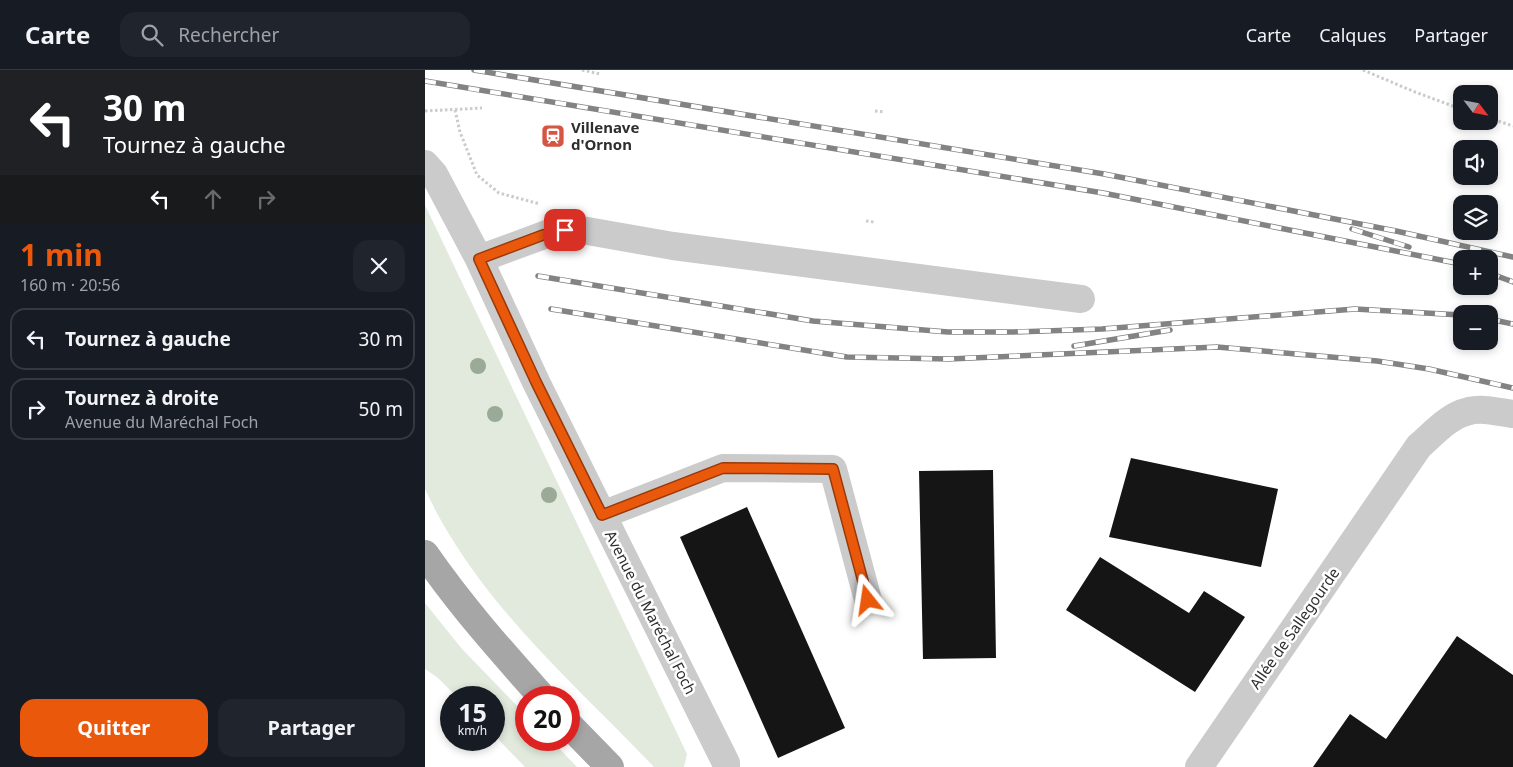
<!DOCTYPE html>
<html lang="fr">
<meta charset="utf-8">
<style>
:root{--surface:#171b24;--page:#20242c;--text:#f1f3f6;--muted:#9ea1a6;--line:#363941;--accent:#ea580c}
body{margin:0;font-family:"Noto Sans",sans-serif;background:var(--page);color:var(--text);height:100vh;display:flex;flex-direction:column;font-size:19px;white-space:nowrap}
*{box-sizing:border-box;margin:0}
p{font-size:16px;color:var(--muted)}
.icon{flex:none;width:28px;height:28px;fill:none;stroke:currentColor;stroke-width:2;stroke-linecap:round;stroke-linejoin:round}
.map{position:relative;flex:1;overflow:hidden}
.drawer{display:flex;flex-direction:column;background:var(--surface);width:425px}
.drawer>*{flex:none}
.hud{background:#202124;color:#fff;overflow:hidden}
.needle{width:32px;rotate:122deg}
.fabs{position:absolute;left:1028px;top:15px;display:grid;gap:10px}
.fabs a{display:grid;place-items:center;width:45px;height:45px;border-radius:10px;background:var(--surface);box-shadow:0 2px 8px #0003;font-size:25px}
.speed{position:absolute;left:15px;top:616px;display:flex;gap:10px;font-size:25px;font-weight:700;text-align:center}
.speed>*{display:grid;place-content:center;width:65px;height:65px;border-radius:50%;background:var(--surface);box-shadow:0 2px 8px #0003;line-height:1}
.speed small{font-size:12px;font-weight:400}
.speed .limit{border:8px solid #d22;background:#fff;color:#111}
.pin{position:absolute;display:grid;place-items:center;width:42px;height:42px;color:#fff;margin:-21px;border-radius:10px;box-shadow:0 2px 8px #0006}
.me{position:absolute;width:55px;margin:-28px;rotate:345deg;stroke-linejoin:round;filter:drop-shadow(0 0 4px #0008)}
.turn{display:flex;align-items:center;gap:18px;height:105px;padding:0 20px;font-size:22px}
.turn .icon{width:65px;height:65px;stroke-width:2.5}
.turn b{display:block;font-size:35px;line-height:42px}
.lanes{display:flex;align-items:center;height:48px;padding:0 20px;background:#0003;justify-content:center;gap:25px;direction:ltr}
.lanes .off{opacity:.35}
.round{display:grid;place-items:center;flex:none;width:52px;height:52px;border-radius:15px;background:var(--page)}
.summary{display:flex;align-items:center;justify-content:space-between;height:85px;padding:0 20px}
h1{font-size:30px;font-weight:700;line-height:38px;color:var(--accent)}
.primary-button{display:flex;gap:10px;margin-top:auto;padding:10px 20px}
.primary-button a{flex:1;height:58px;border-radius:15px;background:var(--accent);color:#fff;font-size:20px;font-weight:700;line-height:58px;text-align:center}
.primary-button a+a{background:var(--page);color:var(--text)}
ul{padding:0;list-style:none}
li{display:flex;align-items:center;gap:15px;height:62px;margin:0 10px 8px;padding:0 10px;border:2px solid var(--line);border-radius:15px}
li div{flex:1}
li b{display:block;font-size:19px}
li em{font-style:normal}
header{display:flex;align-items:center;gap:30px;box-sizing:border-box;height:70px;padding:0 25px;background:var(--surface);border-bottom:1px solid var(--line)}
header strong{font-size:24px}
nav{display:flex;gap:28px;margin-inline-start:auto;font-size:18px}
.search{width:350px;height:45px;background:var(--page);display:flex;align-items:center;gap:12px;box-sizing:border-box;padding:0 18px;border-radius:15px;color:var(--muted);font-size:19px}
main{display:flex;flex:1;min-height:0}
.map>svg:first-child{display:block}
.green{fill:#e1eadd}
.building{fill:#151515}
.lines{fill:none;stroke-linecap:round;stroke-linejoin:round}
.path{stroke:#cbcbcb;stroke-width:3;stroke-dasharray:2.5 2.5;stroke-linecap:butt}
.minor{stroke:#cbcbcb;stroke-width:28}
.major{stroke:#a6a6a6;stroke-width:28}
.rail-casing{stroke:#838383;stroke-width:5.5}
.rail{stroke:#fff;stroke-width:4;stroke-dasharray:11;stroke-linecap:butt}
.tree{fill:#9baa96}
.route-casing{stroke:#983908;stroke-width:12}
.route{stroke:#ea580c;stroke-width:9}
.labels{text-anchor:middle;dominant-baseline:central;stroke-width:5;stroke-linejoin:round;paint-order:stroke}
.poi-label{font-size:15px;font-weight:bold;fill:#2e2e2e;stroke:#fff;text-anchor:start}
.street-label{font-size:15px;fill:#2e2e2e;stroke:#fff}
</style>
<header>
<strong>Carte</strong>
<div class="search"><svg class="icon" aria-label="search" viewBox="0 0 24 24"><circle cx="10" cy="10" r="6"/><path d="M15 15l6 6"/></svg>Rechercher</div>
<nav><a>Carte</a><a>Calques</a><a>Partager</a></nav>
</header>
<main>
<section class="drawer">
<div class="hud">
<div class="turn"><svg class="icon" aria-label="left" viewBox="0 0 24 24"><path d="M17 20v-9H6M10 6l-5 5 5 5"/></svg><div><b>30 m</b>Tournez à gauche</div></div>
<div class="lanes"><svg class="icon" aria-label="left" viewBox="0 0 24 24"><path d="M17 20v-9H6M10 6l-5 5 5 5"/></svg><svg class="icon off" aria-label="ahead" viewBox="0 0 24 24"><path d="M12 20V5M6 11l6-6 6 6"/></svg><svg class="icon off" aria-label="right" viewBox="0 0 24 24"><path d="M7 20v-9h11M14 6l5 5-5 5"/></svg></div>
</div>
<div class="summary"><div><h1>1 min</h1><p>160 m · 20:56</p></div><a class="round"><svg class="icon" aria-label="close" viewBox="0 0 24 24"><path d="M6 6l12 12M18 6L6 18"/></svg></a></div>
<ul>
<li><svg class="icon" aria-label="left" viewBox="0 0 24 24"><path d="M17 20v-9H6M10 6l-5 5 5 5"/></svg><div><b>Tournez à gauche</b></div><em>30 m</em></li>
<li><svg class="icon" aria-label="right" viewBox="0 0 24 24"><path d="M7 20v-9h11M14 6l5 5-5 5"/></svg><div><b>Tournez à droite</b><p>Avenue du Maréchal Foch</p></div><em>50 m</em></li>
</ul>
<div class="primary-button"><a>Quitter</a><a>Partager</a></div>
</section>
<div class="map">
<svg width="1088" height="697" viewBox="0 0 1088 697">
<rect width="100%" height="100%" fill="#fff"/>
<path class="green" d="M0,135l262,549 -3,13h-30c-83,-87 -178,-167 -229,-278z
M0,533l37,46 64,66v25h25l26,27h-52l-31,-32v-37l-37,-1 -19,-19 -13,-9z"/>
<path class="building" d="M706,388l147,31 -17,78 -152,-30z
M568,400l3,188 -73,1 -4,-188z
M322,437l98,221 -67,30 -98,-221z
M675,487l89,56 15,-22 41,26 -50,75 -129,-82z
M1032,566l56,39v92h-200l37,-53 36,25z"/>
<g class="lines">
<path class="path" d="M157,0l18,4
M938,0l52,22 46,17
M30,40l5,22 17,43 22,18 41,11
M0,41l57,-3
M450,41l9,1
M1064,48l24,8
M441,151l8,1"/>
<path class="minor" d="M0,94l9,10 45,85 57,123 190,381v4
M54,189l76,-28 21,-2 97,17 408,53
M177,445l121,-47 110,1 35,131
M774,697l220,-321c13,-11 30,-30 47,-34 15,-5 32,0 47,2"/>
<path class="major" d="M0,484c36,52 76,97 118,144
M144,655l41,42"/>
<g class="rail-casing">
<path id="rail" d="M49,0l630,104 292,57 117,26
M0,11l678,112 358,71
M927,159l57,18
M1064,203l24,9
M113,206l275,45 135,11h66l88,-3 253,-20 106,6
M126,239l296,48 102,2 268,-12 160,14 52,8 84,19
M1064,249l24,5
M649,276l96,-16"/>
</g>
<use href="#rail" class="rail"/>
</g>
<g class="tree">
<circle cx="53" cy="296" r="8"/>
<circle cx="70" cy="344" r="8"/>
<circle cx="124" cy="425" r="8"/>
</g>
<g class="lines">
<g class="route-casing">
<path id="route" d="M140,160l-22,5 -64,24 57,123 66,133 121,-47 110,1 35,131"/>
</g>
<use href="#route" class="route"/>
</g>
<defs>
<g id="station-square" transform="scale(1.25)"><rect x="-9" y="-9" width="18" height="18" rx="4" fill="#d35542" stroke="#fff"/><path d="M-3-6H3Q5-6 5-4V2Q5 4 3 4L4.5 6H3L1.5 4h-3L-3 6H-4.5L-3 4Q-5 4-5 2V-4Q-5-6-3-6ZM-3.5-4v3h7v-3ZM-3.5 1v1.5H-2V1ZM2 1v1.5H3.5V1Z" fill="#fff"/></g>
</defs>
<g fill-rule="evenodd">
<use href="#station-square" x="128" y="66"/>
</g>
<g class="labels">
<g class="poi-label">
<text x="146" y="57">Villenave<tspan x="146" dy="17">d'Ornon</tspan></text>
</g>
<g class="street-label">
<text transform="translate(226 542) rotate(63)">Avenue du Maréchal Foch</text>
<text transform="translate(869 558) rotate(-55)">Allée de Sallegourde</text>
</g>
</g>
</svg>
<div class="fabs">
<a><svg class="needle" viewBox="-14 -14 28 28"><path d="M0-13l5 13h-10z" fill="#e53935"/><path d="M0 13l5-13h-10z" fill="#9ea1a6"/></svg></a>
<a><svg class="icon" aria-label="sound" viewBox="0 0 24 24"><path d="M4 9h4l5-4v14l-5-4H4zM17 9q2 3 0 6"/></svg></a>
<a><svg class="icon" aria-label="layers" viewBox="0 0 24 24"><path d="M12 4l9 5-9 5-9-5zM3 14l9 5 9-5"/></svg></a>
<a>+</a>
<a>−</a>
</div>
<div class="speed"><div>15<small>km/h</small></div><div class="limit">20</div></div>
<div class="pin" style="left:140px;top:160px;background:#d93025"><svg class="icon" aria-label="arrive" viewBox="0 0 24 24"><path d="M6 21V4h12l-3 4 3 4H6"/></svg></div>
<svg class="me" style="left:443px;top:530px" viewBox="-20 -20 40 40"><path d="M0-17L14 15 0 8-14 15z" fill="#ea580c" stroke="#fff" stroke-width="4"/></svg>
</div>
</main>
